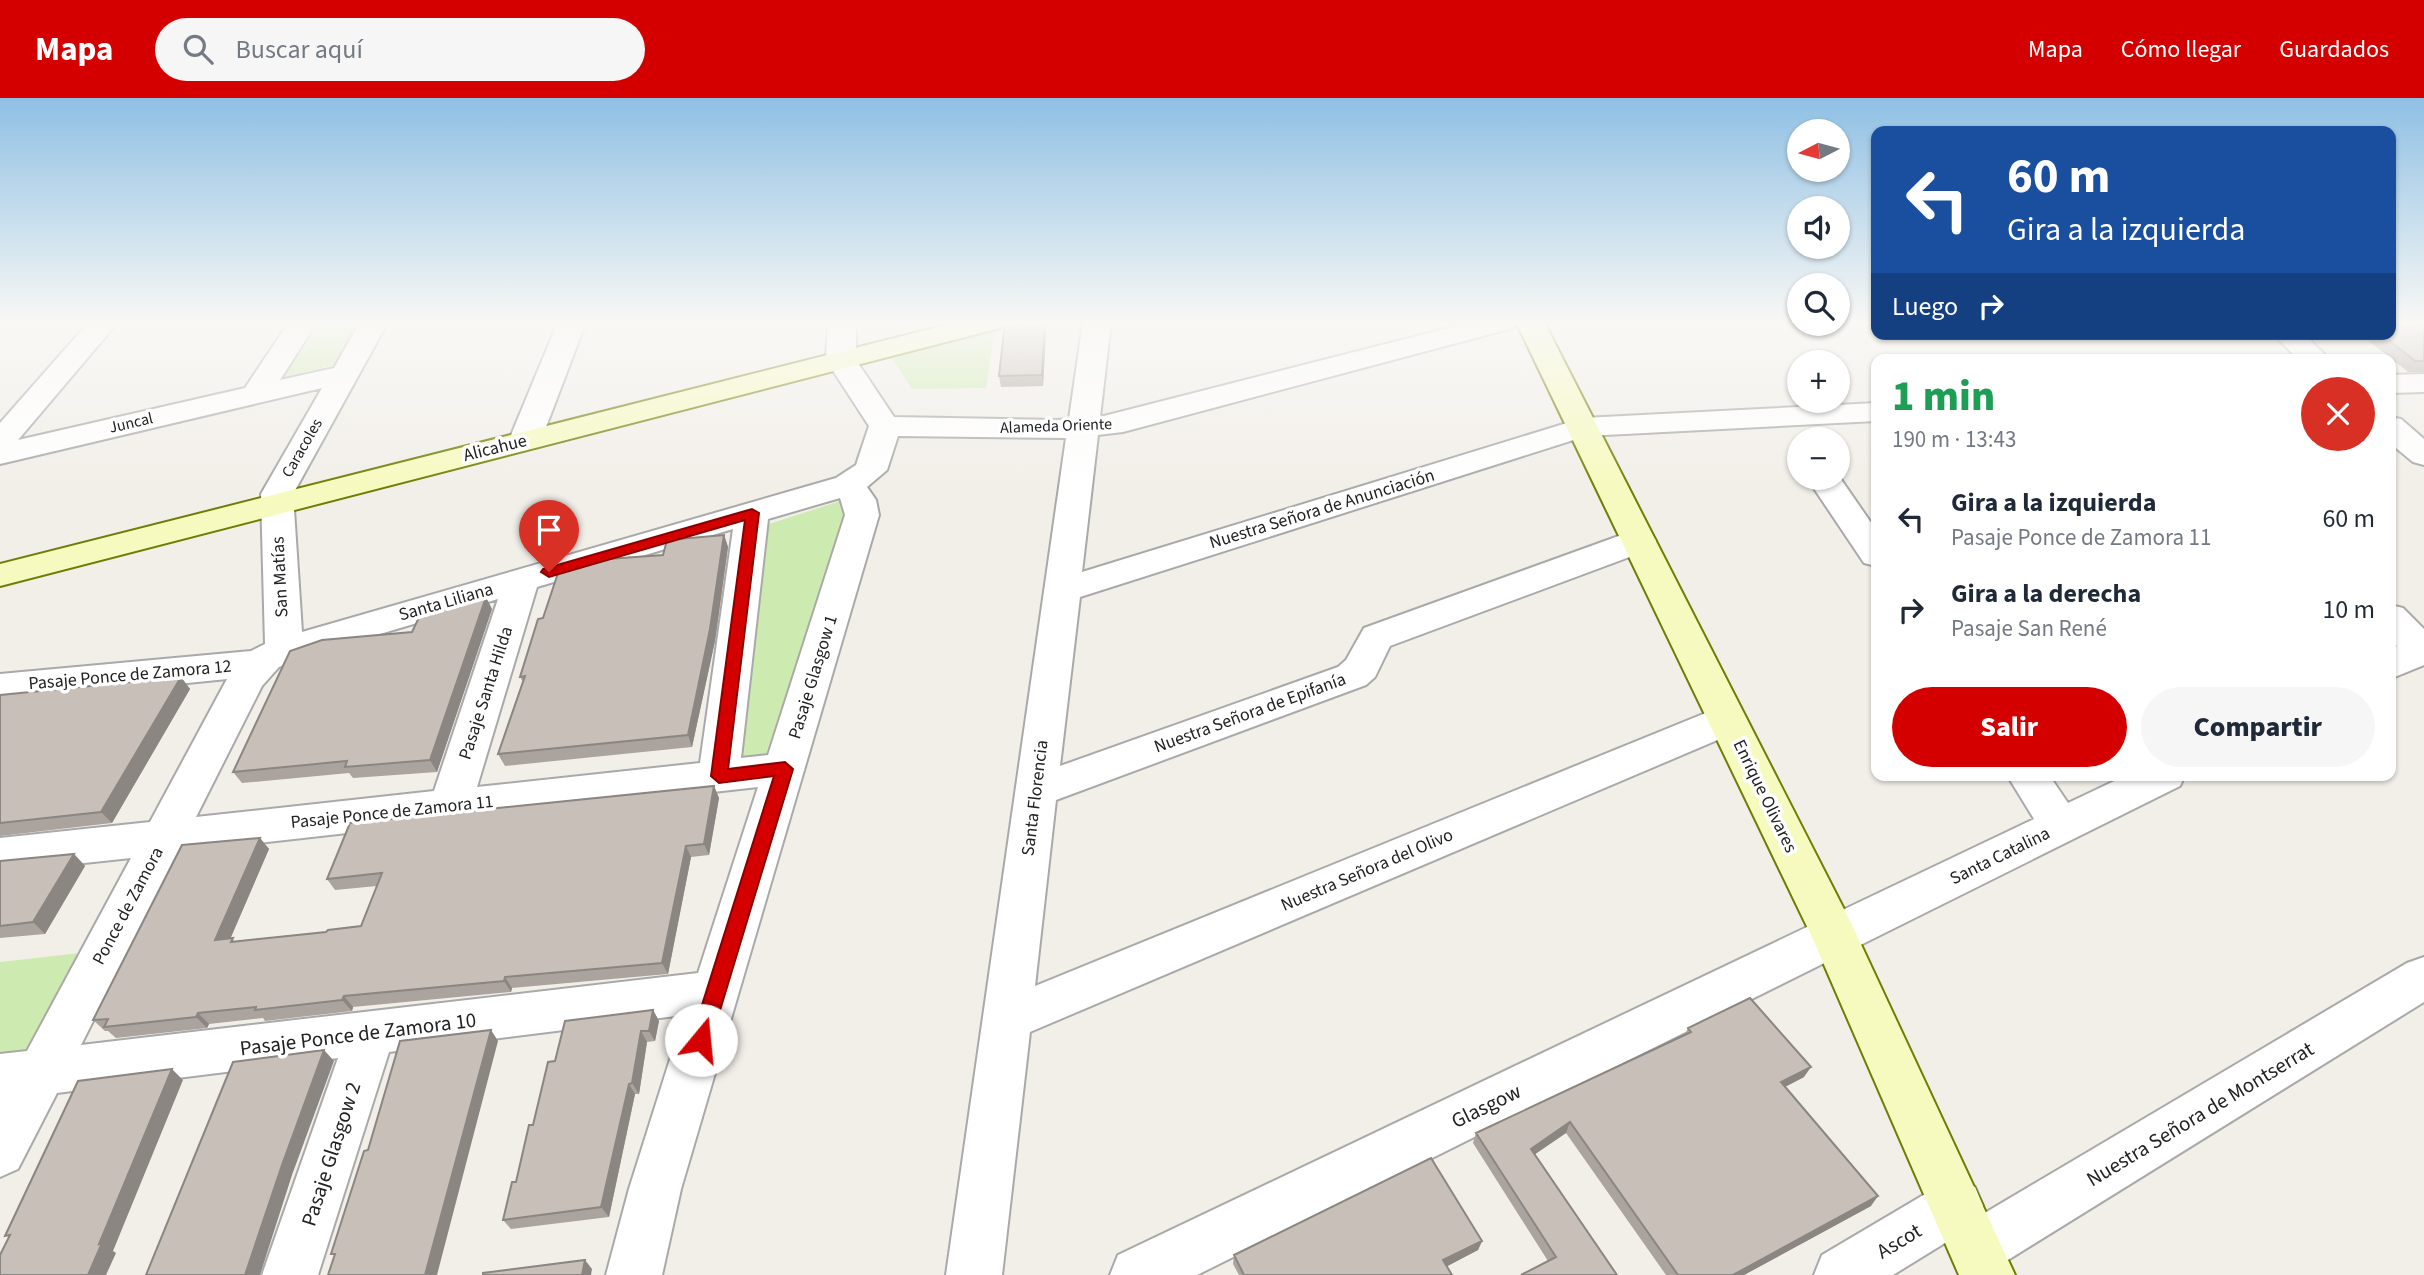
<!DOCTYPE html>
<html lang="es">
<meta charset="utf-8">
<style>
:root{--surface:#fff;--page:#f6f6f7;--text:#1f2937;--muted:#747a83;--accent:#d40000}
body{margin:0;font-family:"Source Sans 3",sans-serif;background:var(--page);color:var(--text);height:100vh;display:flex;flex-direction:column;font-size:26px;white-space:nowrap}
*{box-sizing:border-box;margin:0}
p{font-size:23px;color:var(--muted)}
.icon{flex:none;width:38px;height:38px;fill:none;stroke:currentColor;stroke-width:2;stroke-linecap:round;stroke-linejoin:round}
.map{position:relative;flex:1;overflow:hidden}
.panel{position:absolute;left:1871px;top:256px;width:525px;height:427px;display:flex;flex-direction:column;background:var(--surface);border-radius:14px;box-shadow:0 2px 5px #0004}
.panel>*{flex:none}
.guide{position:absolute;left:1871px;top:28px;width:525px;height:214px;border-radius:14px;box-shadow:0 2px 5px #0004;background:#1a4fa0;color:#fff;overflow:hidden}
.needle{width:46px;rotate:264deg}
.controls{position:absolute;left:1787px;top:21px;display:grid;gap:14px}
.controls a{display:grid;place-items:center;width:63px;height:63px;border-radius:50%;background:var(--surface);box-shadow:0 2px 5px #0004;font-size:35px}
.pin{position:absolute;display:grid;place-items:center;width:60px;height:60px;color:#fff;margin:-72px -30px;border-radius:50% 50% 50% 0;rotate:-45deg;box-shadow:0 0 7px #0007}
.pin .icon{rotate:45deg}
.me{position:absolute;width:77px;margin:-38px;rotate:17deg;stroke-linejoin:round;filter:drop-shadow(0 0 5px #0008)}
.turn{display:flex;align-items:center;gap:24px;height:147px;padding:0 21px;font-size:32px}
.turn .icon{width:91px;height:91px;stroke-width:2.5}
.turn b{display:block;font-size:49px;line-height:60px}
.then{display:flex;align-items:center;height:66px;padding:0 21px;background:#0003;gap:14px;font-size:26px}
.round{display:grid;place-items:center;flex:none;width:74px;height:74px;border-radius:37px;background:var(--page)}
.headline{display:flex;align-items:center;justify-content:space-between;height:119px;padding:0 21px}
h1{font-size:42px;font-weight:800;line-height:52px;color:#1e9e55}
.primary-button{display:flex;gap:14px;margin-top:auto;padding:14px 21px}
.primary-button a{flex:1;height:80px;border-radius:42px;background:var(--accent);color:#fff;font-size:28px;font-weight:800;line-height:80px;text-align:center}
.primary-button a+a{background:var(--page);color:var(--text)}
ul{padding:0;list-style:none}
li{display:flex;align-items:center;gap:21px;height:91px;padding:0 21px}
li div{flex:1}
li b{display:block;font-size:26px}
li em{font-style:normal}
header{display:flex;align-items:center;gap:42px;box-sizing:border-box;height:98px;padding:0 35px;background:var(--accent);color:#fff}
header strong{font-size:33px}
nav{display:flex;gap:38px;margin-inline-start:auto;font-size:24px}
.search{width:490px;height:63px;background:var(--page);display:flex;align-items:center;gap:18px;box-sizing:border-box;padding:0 24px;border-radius:38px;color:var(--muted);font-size:26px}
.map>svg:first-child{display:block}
.grass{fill:#cdebb0}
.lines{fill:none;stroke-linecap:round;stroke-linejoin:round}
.street-casing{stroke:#a9a9a9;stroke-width:4}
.secondary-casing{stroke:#707d05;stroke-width:4}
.street{fill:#fff;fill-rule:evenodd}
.secondary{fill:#f7fabf;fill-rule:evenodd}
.wall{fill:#aba49e}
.shaded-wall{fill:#8b8681}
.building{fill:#c7bfb8;stroke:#8b8681;stroke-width:2}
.route{fill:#d40000;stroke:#8a0000;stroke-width:2}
.labels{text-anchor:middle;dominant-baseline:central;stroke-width:7;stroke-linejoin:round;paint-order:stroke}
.far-street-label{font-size:16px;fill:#222;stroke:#fff}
.street-label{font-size:18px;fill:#222;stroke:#fff}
.near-street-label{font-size:21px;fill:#222;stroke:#fff}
</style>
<header>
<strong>Mapa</strong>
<div class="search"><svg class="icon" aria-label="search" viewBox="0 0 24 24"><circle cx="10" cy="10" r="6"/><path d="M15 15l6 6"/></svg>Buscar aquí</div>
<nav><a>Mapa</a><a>Cómo llegar</a><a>Guardados</a></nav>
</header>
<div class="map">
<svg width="2424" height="1177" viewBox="0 0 2424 1177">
<rect width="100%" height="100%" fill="#f2efe9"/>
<path class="grass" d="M315,224h48l-25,42 -60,14z
M995,231l-9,59 -74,1 -22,-34z
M840,403l9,5 -84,251 -32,2 33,-234z
M80,855l-51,96 -29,4v-91z"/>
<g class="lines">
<g class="street-casing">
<path id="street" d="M89,224h29l-100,118 227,-52 44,-66h28l-37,58 54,-12 26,-46h28l-95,172 9,138 534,-154 20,-13 13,-39 -43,-66 2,-38h28v38l38,57 163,3 12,-1 14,-97h28l-11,95 372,-95h45l-4,6 -390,104 -25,3 -16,137 501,-154 293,-15v18l-290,15 -506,161 -20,169 278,-99 8,-7 18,-32 263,-95 12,-3 12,3 5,8 -5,8 -261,97 -15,31 -9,8 -310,115 -21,186 678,-276 14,-4 14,4 6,10 -6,10 -711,302 -28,243h-56l120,-837 -168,-2 -11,34 -20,17 9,13 3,15 -198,674 -19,86h-56l23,-86 55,-174 -295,37 -71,223h-56l76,-217 -281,35 -39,76 -18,8v-123l27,-3 104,-193 -131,14v-34l150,-16 77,-143 -227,23v-28l251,-23 14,-7 -4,-150 61,-106 -322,76v-41zM840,400l5,17 -77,240 -27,3 27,-239zM733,431l-33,234 -223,24 60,-200zM498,501l-64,192 -238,26 66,-131 17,-19 30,-12zM758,689l-60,186 -617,72 97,-193z
M558,224h28l-45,118 -5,7 -11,2 -11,-2 -5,-7z
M2273,236h31l25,25h-31z
M2424,276v18l-34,1v-18z
M2390,319l11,2 23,20v26l-11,-3 -23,-19z
M1838,377l38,55v36l-12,-3 -57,-85z
M2390,507l13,3 21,21v36l-34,14v-29l7,-4 -7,-7z
M2007,677h42l19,28 59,-28h58l-5,11 -983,489h-87l8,-20 916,-436z
M2424,859v45l-429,266 -16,7 -22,-7 -8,-19 4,-11 -60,37h-79l8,-20 115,-68 19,-7 19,7 8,19 -5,11 429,-254z"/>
</g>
<g class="secondary-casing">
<path id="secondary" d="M958,224h46l-4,6 -1000,258v-22z
M1516,224h28l307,601 164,352h-56l-147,-338z"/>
</g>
<use href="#street" class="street"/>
<use href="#secondary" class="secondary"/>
</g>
<path class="wall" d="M1046,224v7l-3,57 -42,1 -2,-11z
M2424,224v50h-16l-48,-38h30z
M724,437l4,12 -13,94 -23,106 -187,19 -7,-12 25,-72 -3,-5 23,-59 120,-63z
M492,511l-55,163 -84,6 -4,-5 -107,10 -9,-11 179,-140z
M181,579l9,12 -78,134 -112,13v-141z
M714,688l5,12 -10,57 -18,2 -23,117 -156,14 -1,4 -158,15 -1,4 -87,10 -2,-3 -54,6 -2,4 -91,10 -8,-7h-3l-12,-11 167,-182 9,11 -39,90 5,2 91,-9 35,-6 16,-40 -42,4 -8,-11z
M74,756l11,12 -40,68 -45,4v-77z
M653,912l6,11 -4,20 -8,1 -8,52h-4l-26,123 -98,12 -8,-9 13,-38 17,-57 22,-64z
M1688,930l116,49 -19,10 86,119 -127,69h-78l-100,-142 -31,21 82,121 -69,-14 -75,-118 3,-10 209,-98z
M1482,1143l-4,9 -31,16 5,9h-213l-6,-11 1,-9z"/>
<path class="shaded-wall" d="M1046,224v7l-3,57 -1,-11z
M724,437l4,12 -13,94 -23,106 -4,-12z
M486,499l6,12 -55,163 -7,-12z
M181,579l9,12 -78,134 -11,-11z
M714,688l5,12 -10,57 -5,-11z
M260,740l9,11 -44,102 -10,-11z
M686,748l5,11 -23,117 -6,-11z
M74,756l11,12 -40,68 -12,-12z
M505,879l7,11 -1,4 -7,-11z
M344,898l9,11 -1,4 -10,-11z
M653,912l6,11 -4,20 -6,-10z
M198,915l11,11 -2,4 -11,-11z
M491,932l7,11 -61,234h-12z
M641,933l6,11 -8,52 -7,-11z
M324,952l10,11 -42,114 -32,100h-15l37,-110z
M1811,969l-7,10 -29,15 6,-10z
M172,971l11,11 -70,171 3,2 -10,22h-18l11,-31z
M629,986l6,10 -26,123 -8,-10z
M1570,1024l-4,11 -38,26 3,-10z
M1878,1098l-7,10 -127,69h-11z
M1482,1143l-4,9 -38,20 3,-10z
M585,1162l7,9 -1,6h-9z"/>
<path class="building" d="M1005,224h40l-3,53 -43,1z
M2390,224h34v39h-9l-34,-27h9z
M724,437l-14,94 -22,106 -190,19 27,-78 -5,1 18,-58 5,-1 16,-48 34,-10 70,-5 4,-15z
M486,499l-56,163 -85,7 2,-6 -114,11 57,-121 32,-11 90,-8 10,-21 38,-11z
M181,579l-80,135 -101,11v-128z
M714,688l-10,58 -18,2 -24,117 -157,14 -1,4 -160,15 -2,4 -87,10 1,-3 -58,6 -2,4 -92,10 4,-8 -15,1 89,-175 78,-7 -45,102 18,-2 -2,4 95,-10 2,-2 33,-4 21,-53 -55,6 23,-56z
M74,756l-41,68 -33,4v-65z
M1750,900l61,69 -30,15 97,114 -145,79h-55l-108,-153 -39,27 86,126h-96l35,-18 -80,-124 215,-101 -3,-4z
M653,912l-4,21h-8l-9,52 -3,1 -28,123 -98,13 9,-38h4l13,-57h4l15,-63 7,-1 10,-40z
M491,932l-66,245h-97l7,-21h-4l33,-103 4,-1 32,-109z
M324,952l-42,115 -37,110h-99l87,-213z
M172,971l-73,175 3,-1 -14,32h-88v-20l10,-20 -5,1 73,-155z
M1431,1060l51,83 -39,19 9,15h-208l-10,-20z
M585,1162l-3,15h-99v-2z"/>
<linearGradient id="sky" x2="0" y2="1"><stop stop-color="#8fc0e4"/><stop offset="0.58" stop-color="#f9f8f5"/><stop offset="1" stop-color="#f9f8f5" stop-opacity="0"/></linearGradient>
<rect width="2424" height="388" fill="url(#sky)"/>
<path class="route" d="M752,411l7,4 -31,256 57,-7 8,7 -82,271 -3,7 -7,2 -7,-2 -3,-7 83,-264 -55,7 -8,-7 34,-256 -196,57 -8,-5 2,-3z"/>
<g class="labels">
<g class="far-street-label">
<text transform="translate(131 325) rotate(-13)">Juncal</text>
<text transform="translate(1056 328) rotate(-2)">Alameda Oriente</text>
<text transform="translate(302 350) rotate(-60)">Caracoles</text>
</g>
<g class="street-label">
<text transform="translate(495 350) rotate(-14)">Alicahue</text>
<text transform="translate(1322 411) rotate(-17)">Nuestra Señora de Anunciación</text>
<text transform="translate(280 479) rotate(-93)">San Matías</text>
<text transform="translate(446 504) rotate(-16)">Santa Liliana</text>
<text transform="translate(130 577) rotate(-5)">Pasaje Ponce de Zamora 12</text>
<text transform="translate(813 579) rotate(-73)">Pasaje Glasgow 1</text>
<text transform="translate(486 595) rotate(-72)">Pasaje Santa Hilda</text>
<text transform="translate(1250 615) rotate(-20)">Nuestra Señora de Epifanía</text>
<text transform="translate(1765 698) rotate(64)">Enrique Olivares</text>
<text transform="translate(1035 700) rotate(-83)">Santa Florencia</text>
<text transform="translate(392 714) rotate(-6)">Pasaje Ponce de Zamora 11</text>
<text transform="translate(2000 758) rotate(-26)">Santa Catalina</text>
<text transform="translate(1367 772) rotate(-23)">Nuestra Señora del Olivo</text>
<text transform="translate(128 808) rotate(-62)">Ponce de Zamora</text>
</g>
<g class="near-street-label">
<text transform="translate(358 936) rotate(-7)">Pasaje Ponce de Zamora 10</text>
<text transform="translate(1486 1008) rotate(-26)">Glasgow</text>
<text transform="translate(2200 1016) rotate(-31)">Nuestra Señora de Montserrat</text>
<text transform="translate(331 1056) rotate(-72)">Pasaje Glasgow 2</text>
<text transform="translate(1899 1143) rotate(-31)">Ascot</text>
</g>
</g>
</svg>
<div class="controls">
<a><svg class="needle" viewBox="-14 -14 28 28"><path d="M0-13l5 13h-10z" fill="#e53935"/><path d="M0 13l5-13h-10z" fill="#747a83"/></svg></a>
<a><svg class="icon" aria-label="sound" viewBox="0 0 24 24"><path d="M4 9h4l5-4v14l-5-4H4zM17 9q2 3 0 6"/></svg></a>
<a><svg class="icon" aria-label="search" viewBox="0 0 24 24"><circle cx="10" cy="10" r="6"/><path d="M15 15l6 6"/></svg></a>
<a>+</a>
<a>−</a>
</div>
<div class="pin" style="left:549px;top:474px;background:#d93025"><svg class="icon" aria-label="arrive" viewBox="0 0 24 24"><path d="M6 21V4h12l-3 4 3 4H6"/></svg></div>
<svg class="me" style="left:701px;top:942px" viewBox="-20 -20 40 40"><circle r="19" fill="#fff"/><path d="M0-13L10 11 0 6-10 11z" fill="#d40000"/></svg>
<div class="guide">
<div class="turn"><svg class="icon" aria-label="left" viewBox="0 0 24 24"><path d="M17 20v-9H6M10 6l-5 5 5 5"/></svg><div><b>60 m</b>Gira a la izquierda</div></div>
<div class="then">Luego<svg class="icon" aria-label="right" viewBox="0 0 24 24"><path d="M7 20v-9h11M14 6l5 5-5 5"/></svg></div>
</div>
<section class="panel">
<div class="headline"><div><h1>1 min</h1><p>190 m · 13:43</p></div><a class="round" style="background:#d93025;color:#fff"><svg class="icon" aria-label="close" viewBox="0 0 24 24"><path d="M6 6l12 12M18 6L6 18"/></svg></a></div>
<ul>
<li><svg class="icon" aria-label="left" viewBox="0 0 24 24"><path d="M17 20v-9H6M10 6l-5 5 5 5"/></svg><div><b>Gira a la izquierda</b><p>Pasaje Ponce de Zamora 11</p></div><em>60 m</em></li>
<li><svg class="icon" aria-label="right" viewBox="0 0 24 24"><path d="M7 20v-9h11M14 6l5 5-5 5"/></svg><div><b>Gira a la derecha</b><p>Pasaje San René</p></div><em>10 m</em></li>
</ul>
<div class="primary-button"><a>Salir</a><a>Compartir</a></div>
</section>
</div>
